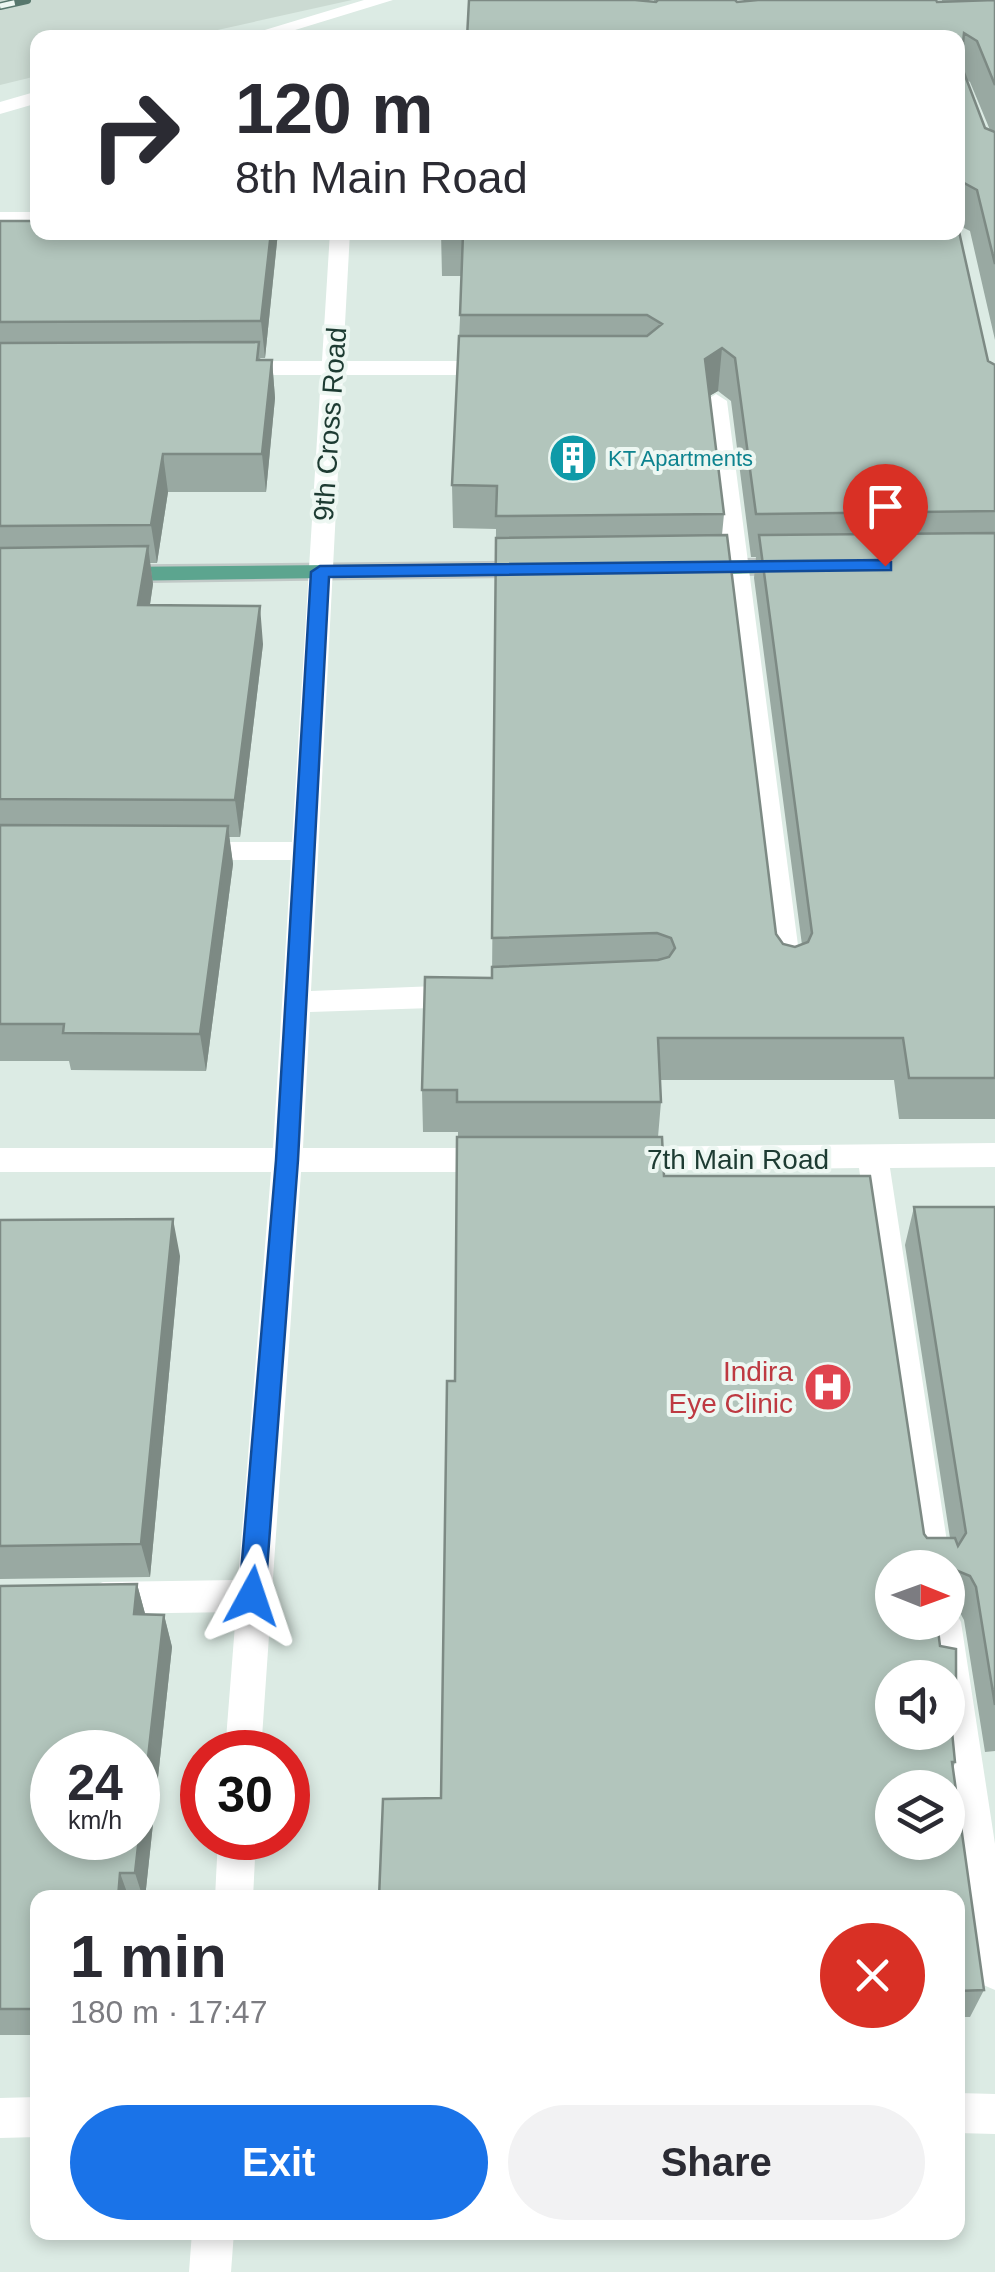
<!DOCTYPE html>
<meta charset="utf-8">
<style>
:root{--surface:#fff;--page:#f2f2f3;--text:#2b2b33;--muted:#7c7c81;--accent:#1a73e8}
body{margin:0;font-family:Helvetica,sans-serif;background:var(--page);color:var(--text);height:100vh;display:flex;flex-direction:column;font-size:38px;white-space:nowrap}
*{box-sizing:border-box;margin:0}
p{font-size:32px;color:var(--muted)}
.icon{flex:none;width:55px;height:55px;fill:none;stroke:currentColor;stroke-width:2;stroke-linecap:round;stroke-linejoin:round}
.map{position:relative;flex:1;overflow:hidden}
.panel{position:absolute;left:30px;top:1890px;width:935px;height:350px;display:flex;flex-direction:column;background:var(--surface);border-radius:20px;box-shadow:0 5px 15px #0003}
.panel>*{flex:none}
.banner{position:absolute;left:30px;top:30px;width:935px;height:210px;border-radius:20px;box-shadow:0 5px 15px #0003;background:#fff;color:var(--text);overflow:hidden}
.needle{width:65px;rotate:91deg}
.buttons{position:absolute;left:875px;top:1550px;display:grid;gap:20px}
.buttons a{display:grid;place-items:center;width:90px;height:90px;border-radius:50%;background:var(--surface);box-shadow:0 5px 15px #0003;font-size:50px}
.speed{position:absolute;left:30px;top:1730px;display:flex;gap:20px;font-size:50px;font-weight:700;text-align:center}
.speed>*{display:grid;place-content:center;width:130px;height:130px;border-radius:50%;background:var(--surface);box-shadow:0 5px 15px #0003;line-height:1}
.speed small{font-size:25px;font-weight:400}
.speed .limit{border:15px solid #d22;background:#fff;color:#111}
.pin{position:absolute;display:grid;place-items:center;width:85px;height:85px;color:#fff;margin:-102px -42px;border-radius:50% 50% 50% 0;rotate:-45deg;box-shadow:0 0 10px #0007}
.pin .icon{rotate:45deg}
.me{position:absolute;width:110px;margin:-55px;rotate:5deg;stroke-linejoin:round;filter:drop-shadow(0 0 8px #0008)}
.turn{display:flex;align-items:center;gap:35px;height:210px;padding:0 40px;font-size:45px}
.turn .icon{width:130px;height:130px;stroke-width:2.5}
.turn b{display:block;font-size:70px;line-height:85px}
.round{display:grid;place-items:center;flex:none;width:105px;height:105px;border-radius:52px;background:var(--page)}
.summary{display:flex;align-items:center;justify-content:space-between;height:170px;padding:0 40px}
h1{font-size:60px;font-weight:800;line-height:75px}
.cta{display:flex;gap:20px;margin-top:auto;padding:20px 40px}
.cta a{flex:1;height:115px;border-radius:60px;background:var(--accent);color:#fff;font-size:40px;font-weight:800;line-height:115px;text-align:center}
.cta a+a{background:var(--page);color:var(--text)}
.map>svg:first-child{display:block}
.built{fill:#cbdad2}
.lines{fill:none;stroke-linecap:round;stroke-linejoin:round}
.major-casing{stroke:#c0c8c6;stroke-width:5}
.minor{fill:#fff;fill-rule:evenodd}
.major{fill:#5ca58f;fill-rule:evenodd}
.rail-casing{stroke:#57776d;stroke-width:8}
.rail{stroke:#edf7f2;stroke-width:5;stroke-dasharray:15;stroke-linecap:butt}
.wall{fill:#99a9a2;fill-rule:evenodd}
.shaded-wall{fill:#7d8a84}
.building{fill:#b2c5bc;stroke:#7d8a84;stroke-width:2.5;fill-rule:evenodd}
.route{fill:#1a73e8;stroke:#114b97;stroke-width:2.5}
.labels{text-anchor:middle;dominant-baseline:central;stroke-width:8;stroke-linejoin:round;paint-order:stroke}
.far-culture-label{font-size:22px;fill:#0d838f;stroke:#edf7f2;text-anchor:start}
.street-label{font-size:28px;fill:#1d3b32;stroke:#edf7f2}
.health-label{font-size:28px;fill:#be3a42;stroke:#edf7f2;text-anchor:end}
</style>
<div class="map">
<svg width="995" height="2272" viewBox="0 0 995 2272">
<rect width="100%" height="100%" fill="#dcebe4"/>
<path class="built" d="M0,0h352l-166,37 -148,1 -1,38 -37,9z"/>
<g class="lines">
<g class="major-casing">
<path id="major" d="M797,560l12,7 -4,5 -112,3 -12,-7 12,-7z
M537,563l8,2 4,5 -4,5 -432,6 -12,-7 12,-7z"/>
</g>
<path class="minor" d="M364,0h29l-124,38h-31z
M38,91v12l-38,11v-12z
M0,212h38v12h-38z
M330,232h20l-7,129h154l11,7 -11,7h-154l-32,616 151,-6 10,4 4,7 -4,7 -10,4 -152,5 -7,136h194l11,4 4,8 -4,8 -11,4h-196l-40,580h-36l11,-140 -133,2 -12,-5 -5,-11 5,-11 12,-5 135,-2 33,-408h-271v-24h273l18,-288h-98l-10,-2 -3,-7 3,-7 10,-2h99l29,-467h-88l-11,-7 11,-7h89z
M716,394l11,7 75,575 -4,7 -10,3 -10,-3 -4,-7 -69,-575z
M995,1143v24l-105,1 61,400 -3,8v-8h-31l-58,-400 -236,3 -11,-4 -4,-8 4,-8 11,-4z
M948,1608l7,3 6,11 34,222v146l-14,-6 -6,-14 -34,-238h7v-54h-15l-8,-56h23z
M218,1838h38l-3,60h-38z
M958,2093l37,1v40l-37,-1z
M38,2097v40l-38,1v-40z
M192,2232h42l-3,40h-42z"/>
<use href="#major" class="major"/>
<g class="rail-casing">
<path id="rail" d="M0,6l27,-6"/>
</g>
<use href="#rail" class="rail"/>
</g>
<path class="wall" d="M654,0h81l2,2 12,-2h187l1,2 5,-1v-1h53v340l-25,-109 -12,-6v-187l-323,-37 19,1zM966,79l4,3 20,48 -5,-2z
M0,221l38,11h240l-13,126h-5l1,2h11l3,38 -9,94h-98l-11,71h-7l3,21 -3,21 113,39 -23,193h-11l4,27 -27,207 -135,-1 -2,-9h-69z
M441,232h517l30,129 7,4v754h-96l-5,-39h-234l1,22 -3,35 6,39 263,362h23l-45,-293 9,-38h81v544l-10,1 -21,-132 -6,-11 -9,-4 -1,4v-41h-56l48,78 16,50 -6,17 5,49 -2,7 31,221 -14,27h-12v-119l-517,-100 14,-417 3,-249h-35l-1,-42 70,-112 4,-449 -43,-1 -1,-43 10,-209h-20zM718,391l13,10 20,156h5l-2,21 48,367 -7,2 -12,-3 -7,-10 -54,-399 2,-21 -15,-118z
M0,1220l180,36 -30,321 -150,2z
M137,1584l8,30 19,1 8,32 -27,251h-107v137h-38v-449z"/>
<path class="shaded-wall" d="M962,182l-4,28v-22z
M271,232h7l-13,126 -4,-37z
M722,348l-4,43 -17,10 4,-42z
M272,360l3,38 -9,94 -4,-38z
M163,454l5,38 -11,71 -6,-38z
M148,546l5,38 -9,59 -6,-38z
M260,606l3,38 -23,193 -5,-37z
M228,826l5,38 -27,207 -6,-37z
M173,1219l7,37 -30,321 -9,-33z
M137,1584l9,33 -12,-3z
M164,1615l8,32 -27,251h-2l-8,-25z
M120,1873l9,25h-11z"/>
<path class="building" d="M469,0h166l21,2 2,-2h77l2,2 21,-2h178l1,2 58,-2v85l-18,-44 -13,-8 -3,32 24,63 10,4v132l-18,-74 -15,-8 -1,5 -3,1v-150h-491z
M0,221h38v11h233l-10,89 -261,1z
M958,227l30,134 7,4v146l-239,3 -21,-156 -13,-10 -17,11 19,155 -228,2 1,-30 -45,-1 7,-149h188l15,-12 -15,-9h-187l3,-81h-22v-2h517z
M259,342l-2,18h15l-10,94h-99l-12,71 -151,1v-183z
M995,533v545h-86l-6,-40h-245l3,64h-204v-12h-35l3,-113 67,1v-11l166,-7 11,-3 6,-9 -4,-10 -14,-5 -165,5 4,-400 231,-3 49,399 7,10 12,3 13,-5 4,-9 -53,-398z
M148,546l-10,59 122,1 -25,194 -235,-1v-251z
M0,825l228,1 -28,208 -137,-1 1,-9h-64z
M457,1137h205l2,39h206l54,358 3,4h28l3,8 8,-13 -52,-326h81v498l-19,-118 -6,-11 -12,-5 -3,14h-7v-17h-56v54h45l3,24 16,3v47l-7,5 6,61h-3l32,228 -26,1v-93h-579l4,-99 58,-1 6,-417h8zM892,1678h56v54h-56zM892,1788h56v54h-56z
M173,1219l-32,325 -141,2v-326z
M137,1584l-3,30 30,1 -29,258h-15l-2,25h-80v111h-38v-423zM52,1752h86v86h-86z"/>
<path class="route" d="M885,560l6,2v8l-562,7 -31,583 -33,436 -4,8 -9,4 -9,-4 -4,-8 37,-436 35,-588 9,-6z"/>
<defs>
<g id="building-disc" transform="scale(2.5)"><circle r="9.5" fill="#0f9aa8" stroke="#edf7f2"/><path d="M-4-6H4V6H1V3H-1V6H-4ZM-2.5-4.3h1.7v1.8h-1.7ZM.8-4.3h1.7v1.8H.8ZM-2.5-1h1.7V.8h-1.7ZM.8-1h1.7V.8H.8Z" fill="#fff"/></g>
<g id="hospital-disc" transform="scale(2.5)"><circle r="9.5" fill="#e0444e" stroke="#edf7f2"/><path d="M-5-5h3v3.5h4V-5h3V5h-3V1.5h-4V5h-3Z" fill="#fff"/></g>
</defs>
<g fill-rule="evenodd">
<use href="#building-disc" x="573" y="458"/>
<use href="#hospital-disc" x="828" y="1387"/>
</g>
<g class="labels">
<g class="far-culture-label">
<text x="608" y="458">KT Apartments</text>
</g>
<g class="street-label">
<text transform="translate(330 424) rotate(-86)">9th Cross Road</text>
<text x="738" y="1159">7th Main Road</text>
</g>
<g class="health-label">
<text x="793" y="1371">Indira<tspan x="793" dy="32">Eye Clinic</tspan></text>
</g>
</g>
</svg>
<div class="buttons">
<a><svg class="needle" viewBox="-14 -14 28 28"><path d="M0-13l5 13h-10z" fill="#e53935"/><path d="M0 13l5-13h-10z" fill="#7c7c81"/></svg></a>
<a><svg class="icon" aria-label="sound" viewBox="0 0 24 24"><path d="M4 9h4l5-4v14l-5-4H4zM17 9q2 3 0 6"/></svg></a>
<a><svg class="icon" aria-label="layers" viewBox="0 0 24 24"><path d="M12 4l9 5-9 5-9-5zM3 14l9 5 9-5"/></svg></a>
</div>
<div class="speed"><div>24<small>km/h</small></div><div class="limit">30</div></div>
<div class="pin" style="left:885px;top:566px;background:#d93025"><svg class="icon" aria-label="arrive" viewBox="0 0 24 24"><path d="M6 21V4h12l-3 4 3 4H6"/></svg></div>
<svg class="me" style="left:252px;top:1596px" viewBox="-20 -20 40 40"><path d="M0-17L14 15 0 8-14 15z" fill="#1a73e8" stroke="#fff" stroke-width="4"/></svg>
<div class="banner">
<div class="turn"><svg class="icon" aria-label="right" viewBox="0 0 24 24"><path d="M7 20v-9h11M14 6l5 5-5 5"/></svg><div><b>120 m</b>8th Main Road</div></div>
</div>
<section class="panel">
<div class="summary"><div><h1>1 min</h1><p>180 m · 17:47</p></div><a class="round" style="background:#d93025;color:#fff"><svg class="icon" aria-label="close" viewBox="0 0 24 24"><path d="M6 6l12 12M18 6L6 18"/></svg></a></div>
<div class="cta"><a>Exit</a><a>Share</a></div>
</section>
</div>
